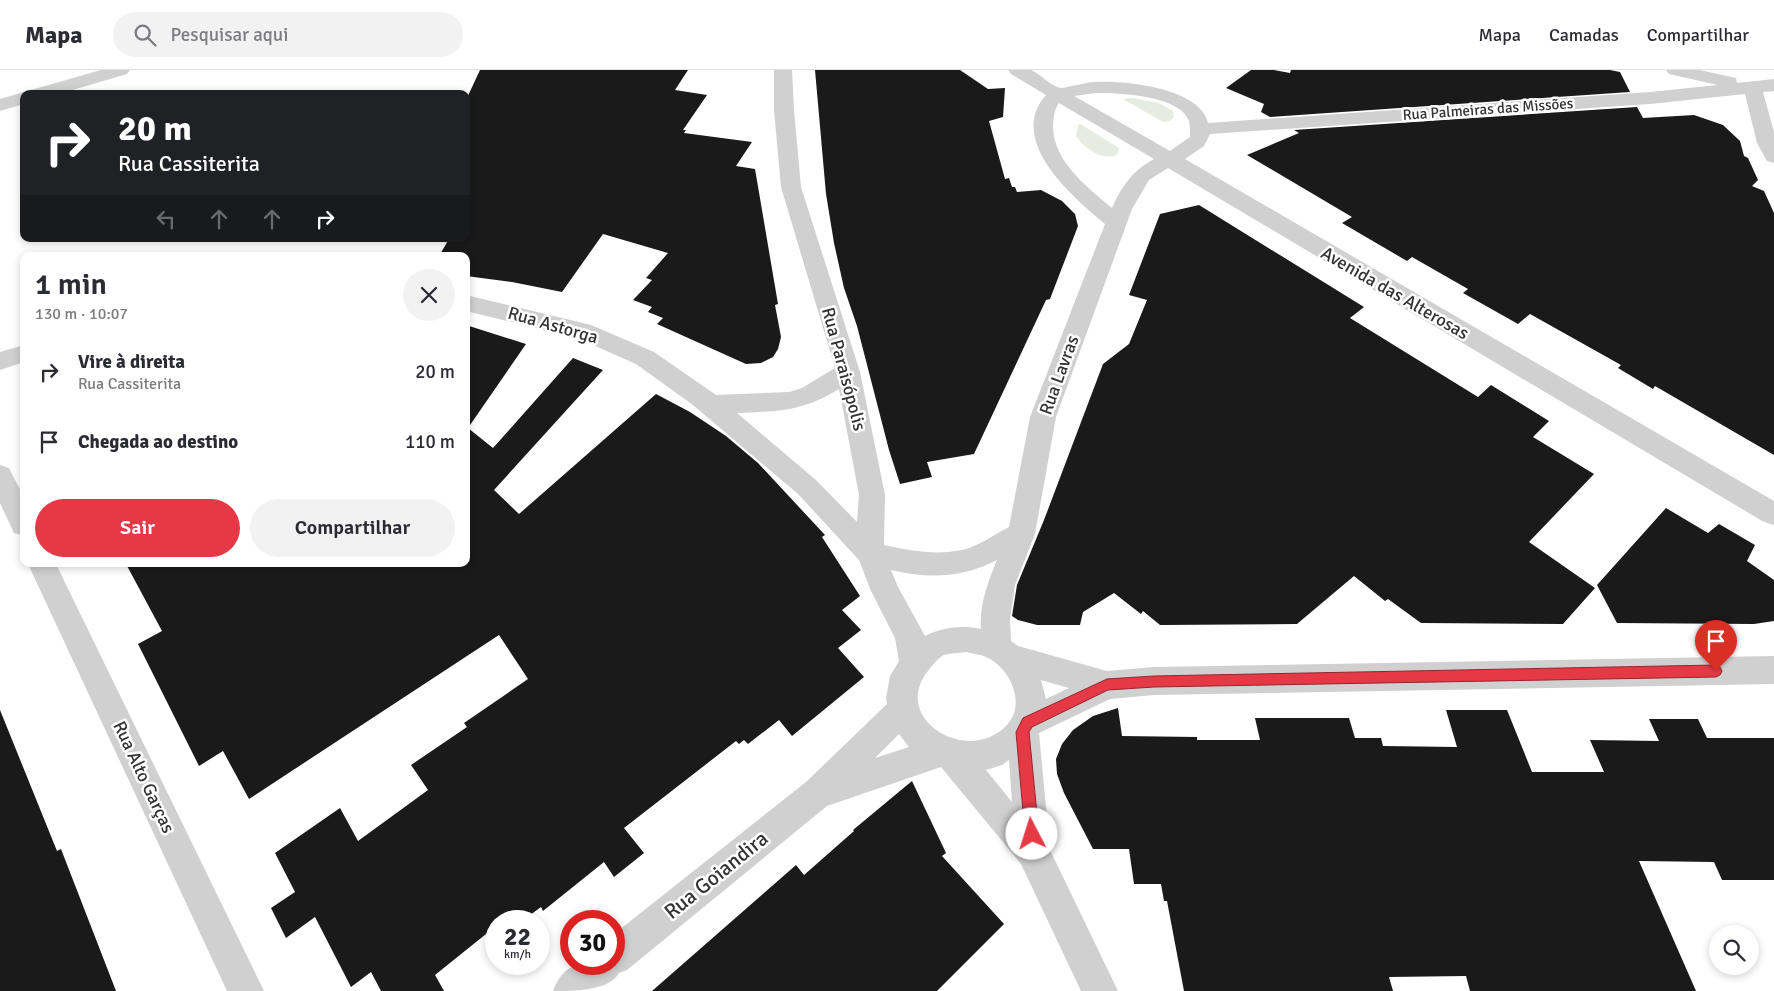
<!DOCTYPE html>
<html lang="pt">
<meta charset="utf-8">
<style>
:root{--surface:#fff;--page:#f2f2f3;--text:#2b2b33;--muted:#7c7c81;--line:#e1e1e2;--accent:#e63946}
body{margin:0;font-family:Signika,sans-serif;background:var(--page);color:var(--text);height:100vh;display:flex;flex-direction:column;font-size:19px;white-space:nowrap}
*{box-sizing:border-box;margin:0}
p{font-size:16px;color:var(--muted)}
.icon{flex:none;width:28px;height:28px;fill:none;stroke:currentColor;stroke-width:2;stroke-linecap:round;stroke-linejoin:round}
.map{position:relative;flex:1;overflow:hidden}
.side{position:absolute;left:20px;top:182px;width:450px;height:315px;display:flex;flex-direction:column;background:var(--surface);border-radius:10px;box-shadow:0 2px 8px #0003}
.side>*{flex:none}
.top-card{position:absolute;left:20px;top:20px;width:450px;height:152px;border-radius:10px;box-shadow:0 2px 8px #0003;background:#202124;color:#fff;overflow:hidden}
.controls{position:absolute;left:1709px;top:855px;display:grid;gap:10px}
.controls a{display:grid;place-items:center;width:50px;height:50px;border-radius:50%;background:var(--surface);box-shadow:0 2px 8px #0003;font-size:25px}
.speed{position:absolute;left:485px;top:840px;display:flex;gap:10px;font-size:25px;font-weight:700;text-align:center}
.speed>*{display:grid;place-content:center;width:65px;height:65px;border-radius:50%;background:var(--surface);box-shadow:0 2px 8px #0003;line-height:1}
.speed small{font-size:12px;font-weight:400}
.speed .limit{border:8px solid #d22;background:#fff;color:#111}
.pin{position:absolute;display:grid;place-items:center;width:42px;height:42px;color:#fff;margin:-51px -21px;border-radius:50% 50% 50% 0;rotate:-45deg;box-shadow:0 0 5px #0007}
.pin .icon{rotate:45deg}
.me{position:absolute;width:55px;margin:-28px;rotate:355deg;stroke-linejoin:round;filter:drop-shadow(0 0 4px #0008)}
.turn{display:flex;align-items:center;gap:18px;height:105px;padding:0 15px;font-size:22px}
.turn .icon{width:65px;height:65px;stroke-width:2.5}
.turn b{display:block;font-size:35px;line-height:42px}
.lanes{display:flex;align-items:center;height:48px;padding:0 15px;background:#0003;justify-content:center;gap:25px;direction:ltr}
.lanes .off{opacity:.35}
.round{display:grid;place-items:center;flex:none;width:52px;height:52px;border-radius:26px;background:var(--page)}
.head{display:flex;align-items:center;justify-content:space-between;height:85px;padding:0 15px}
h1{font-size:30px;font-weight:600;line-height:38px}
.primary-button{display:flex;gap:10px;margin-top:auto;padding:10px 15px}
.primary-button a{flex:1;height:58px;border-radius:30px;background:var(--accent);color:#fff;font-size:20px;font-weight:600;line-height:58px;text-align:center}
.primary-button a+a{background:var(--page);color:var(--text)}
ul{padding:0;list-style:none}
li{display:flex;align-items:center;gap:15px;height:70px;padding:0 15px}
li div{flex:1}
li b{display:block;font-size:19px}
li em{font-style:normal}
header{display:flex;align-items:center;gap:30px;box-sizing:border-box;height:70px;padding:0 25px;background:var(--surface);border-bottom:1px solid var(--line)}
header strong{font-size:24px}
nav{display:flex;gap:28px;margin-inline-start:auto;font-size:18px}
.search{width:350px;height:45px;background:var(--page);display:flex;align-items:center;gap:12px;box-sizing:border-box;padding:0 18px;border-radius:28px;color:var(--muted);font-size:19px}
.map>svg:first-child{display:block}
.green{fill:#e6ecdf}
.building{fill:#1a1a1a}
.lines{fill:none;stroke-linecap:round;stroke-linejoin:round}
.street{fill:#d0d0d0;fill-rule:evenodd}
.route{fill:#e63946;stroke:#96252e}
.labels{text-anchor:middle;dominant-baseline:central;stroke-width:5;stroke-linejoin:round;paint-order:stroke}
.far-street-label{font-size:15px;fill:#333;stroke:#fff}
.street-label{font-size:18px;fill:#333;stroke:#fff}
.near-street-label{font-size:21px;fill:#333;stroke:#fff}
</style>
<header>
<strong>Mapa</strong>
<div class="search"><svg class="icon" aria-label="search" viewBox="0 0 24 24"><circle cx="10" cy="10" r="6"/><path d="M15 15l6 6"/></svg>Pesquisar aqui</div>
<nav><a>Mapa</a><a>Camadas</a><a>Compartilhar</a></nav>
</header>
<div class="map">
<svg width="1774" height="921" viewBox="0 0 1774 921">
<rect width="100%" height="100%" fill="#fff"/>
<path class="green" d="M1133,28l26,5 14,8 1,6 -4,4 -7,1 -40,-23z
M1080,54l39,24 -2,7c-15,6 -33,-7 -41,-19l2,-11z"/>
<path class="building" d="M480,0h208l-13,20 32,5 -24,35h3l-2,3 68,9 -16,24 19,3 23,135 -3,1 6,32 -3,12 -5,8 -12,6 -15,1 -89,-40 6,-6 -15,-6 4,-5 -19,-7 19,-20 -6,-2 22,-25 -65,-19 -41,58 -50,-10 -46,-6v-20h-27l10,-17h17v-139z
M815,0h145l28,19 17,-1 -2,29 -14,4 16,58 4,-1 3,9h3l2,5 24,-2 21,11 13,13 3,12 -28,73 -4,1 -72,154 -47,8 5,15 -32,7 -11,-34 -32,-124 -13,-38 -10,-45 -8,-49z
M1251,0h23l16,3 1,-3h319l10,2 10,20 -360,25 -9,-5 3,-8 -38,-16z
M1637,37l6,11 51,-3 29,10 17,16 4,15 4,2 10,22 -6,6 12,5 10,22v242l-119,-69 -2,3 -35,-21 3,-3 -91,-51 -12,10 -55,-31 5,-4 -56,-32 -5,4 -65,-38 10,-6 -105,-62 52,-22 -5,-3z
M1199,135l165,102 -14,11 128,79 13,-12 58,36 -16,16 61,37 -65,68 66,46 -32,36 -142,-1 -33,-24 -3,2 -31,-25 -57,48 -137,1 -17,-14 -2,3 -27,-21 -31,19 -3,13h-43l-19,-5 -6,-4 5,-31 27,-65 59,-156 26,-20 18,-44 -18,-5 31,-81z
M466,255l60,19 -58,84 25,20 80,-90 30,12 -109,120 25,24 137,-120 34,18 36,24 32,27 67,72 -3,2 38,59 -18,14 19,20 -23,18 26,29 -72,59 -13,-16 -31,24 -4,-4 -5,4 -3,-3 -112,87 20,25 -30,24 -10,-15 -61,49 -2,-4 -19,14h-26v5l-61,49 9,16h-63l-10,-19 -20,15 -36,-70 -29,21 -15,-30 24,-16 -20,-39 65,-45 18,33 70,-51 -17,-25 56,-38 -3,-4 64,-44 -29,-44 -250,164 -26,-48 -24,15 -61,-122 24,-13 -36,-67h340z
M1666,438l42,25 11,-9 36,21 -8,16 27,19v41l-20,3 -137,-1 -20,-38z
M1118,638l4,28 75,1v3h63l-5,-22h94l6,20h26l2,8 74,1 -11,-37h61l25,62h72l-14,-32 69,1 -10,-22h49l9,19h67v142h-52l-8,-18 -75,-1 57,130h-226l-4,-15 -77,1 4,14h-209l-17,-90h-3l-3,-17h-27l-5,-35h-36l-29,-56 -7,-19 -1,-15 6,-15 11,-14 20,-14z
M0,640l57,141 4,-2 55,142h-116z
M912,711l34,72 -4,3 62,68 -67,67h-285l144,-126 8,10 50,-44 -1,-1z"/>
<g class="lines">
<path class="street" d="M101,0h29l-3,4 -68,20h-35v10l-24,7v-12l24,-7 5,2 2,-4z
M774,0h18l2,40 7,77 59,185 25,123 -1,50c27,6 55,11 82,4 14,-4 29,-15 43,-22l21,-110 75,-193c-33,-27 -99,-84 -59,-129l-35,-21 -3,-4c7,0 16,0 23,0 10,4 20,17 30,18 5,0 26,-6 34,-6 29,-2 106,6 113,41l442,-31 68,-7 -49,-11 -3,-4h34l36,8 1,5 37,-4v12l-11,1 11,40v31l-7,-2 -10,-18 -12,-49 -95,10 -440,30 -6,12 -19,13 589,342v24l-10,-3 -596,-354 -19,12 -17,29 -76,208 -21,117 -20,51 -5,35 1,21 7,5 89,25 47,-4 620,-11v28l-620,11 -44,4 -71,34 11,117 68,141h-37l-60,-127 -80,-97 -114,39 -200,164 -8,3c-10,18 -45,18 -66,18 13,-33 31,-27 61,-27v-30l192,-152 81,-78 -1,-6 4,-22 9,-15 -4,-23 -24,-47 -12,-31 -61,-66 -105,-89 -57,-41 -59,-26 -111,-27v-16l125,30 63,27 62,43 73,-3 13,-4 33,-20 -54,-181 -7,-77zM1096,23c22,0 84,2 93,28 1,5 1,11 1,16l-20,14 -96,-55zM1059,33l95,56c-21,11 -33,28 -42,49 -25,-21 -60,-48 -59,-83 1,-9 1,-15 6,-22zM839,319l20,106 -2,27 -41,-42 -79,-67c42,-2 64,-1 102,-24zM997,490c-9,22 -18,45 -16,69 -19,-4 -38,-2 -56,7l-27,-49 -7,-17c36,9 72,8 106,-10zM967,582c6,2 13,2 19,5 25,11 41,48 20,69 -40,40 -116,-8 -78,-55 4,-5 10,-13 16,-16 7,-2 16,-2 23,-3zM1041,610l28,8 -23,11zM899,664l10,13 -34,11zM1009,690l3,42 -26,-32 16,-5z
M24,275v17l-24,8v-18z
M0,395l9,3 15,29v39l-10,-3 -14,-30z
M28,494h28l208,427h-37z"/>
</g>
<path class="route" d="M1716,595l4,2 2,4 -2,4 -4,2 -562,10 -46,3 -76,37 -3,5 10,102 -2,5 -5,2 -5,-2 -2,-5 -9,-102 7,-14 84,-39 47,-3z"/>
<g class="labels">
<g class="far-street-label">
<text transform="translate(1488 39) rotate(-4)">Rua Palmeiras das Missões</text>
</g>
<g class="street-label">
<text transform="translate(1395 223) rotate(30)">Avenida das Alterosas</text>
<text transform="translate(553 255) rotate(16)">Rua Astorga</text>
<text transform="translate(844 299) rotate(75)">Rua Paraisópolis</text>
<text transform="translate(1059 305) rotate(-70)">Rua Lavras</text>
<text transform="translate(144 707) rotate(65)">Rua Alto Garças</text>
</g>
<g class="near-street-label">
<text transform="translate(716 805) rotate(-39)">Rua Goiandira</text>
</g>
</g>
</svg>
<div class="controls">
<a><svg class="icon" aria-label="search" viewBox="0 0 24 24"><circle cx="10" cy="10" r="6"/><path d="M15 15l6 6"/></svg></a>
</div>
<div class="speed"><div>22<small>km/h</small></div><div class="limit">30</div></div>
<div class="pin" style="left:1716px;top:601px;background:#d93025"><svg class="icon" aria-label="arrive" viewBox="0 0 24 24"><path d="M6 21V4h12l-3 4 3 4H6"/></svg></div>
<svg class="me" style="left:1032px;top:764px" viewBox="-20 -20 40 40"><circle r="19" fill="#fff"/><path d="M0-13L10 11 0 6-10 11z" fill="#e63946"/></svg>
<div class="top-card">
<div class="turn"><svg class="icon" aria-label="right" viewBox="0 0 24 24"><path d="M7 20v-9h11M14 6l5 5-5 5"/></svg><div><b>20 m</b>Rua Cassiterita</div></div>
<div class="lanes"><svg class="icon off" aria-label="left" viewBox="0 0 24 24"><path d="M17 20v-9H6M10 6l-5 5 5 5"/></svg><svg class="icon off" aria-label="ahead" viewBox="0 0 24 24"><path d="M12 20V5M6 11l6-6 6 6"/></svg><svg class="icon off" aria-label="ahead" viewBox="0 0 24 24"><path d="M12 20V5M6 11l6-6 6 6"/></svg><svg class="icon" aria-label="right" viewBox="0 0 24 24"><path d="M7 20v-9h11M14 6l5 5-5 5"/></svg></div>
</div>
<section class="side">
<div class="head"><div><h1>1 min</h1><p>130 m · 10:07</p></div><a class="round"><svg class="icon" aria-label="close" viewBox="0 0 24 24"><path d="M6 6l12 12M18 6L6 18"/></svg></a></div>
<ul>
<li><svg class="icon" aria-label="right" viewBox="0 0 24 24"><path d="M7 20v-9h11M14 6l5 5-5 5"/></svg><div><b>Vire à direita</b><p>Rua Cassiterita</p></div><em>20 m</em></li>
<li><svg class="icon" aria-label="arrive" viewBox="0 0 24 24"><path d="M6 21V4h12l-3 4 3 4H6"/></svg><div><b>Chegada ao destino</b></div><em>110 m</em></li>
</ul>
<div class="primary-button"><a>Sair</a><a>Compartilhar</a></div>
</section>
</div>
